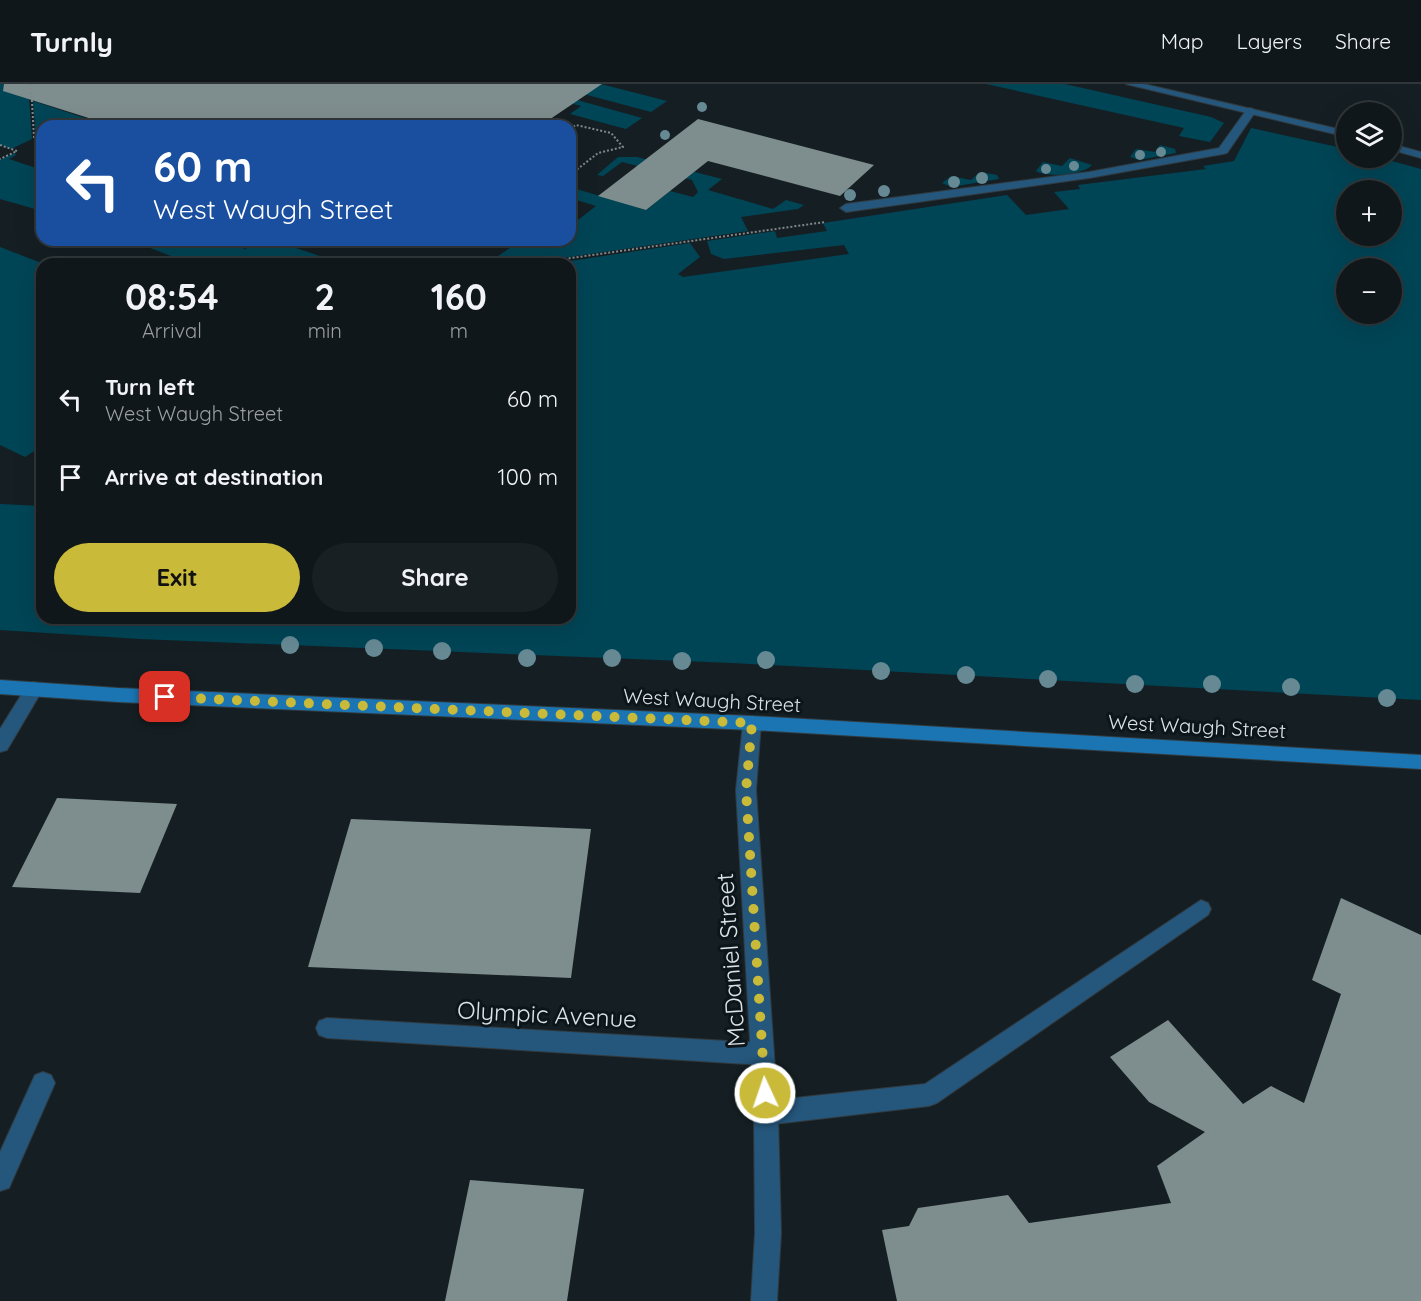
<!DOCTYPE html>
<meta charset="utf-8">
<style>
:root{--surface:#10171a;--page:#192023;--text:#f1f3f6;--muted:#9c9fa2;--line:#303639;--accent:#caba3a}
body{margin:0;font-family:Quicksand,sans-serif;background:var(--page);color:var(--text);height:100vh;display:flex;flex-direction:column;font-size:22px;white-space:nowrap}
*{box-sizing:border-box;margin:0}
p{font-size:20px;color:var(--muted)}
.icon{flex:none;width:33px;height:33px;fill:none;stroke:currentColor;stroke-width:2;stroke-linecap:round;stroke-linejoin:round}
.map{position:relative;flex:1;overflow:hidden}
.details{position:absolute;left:36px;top:174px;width:540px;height:366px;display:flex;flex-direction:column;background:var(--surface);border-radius:18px;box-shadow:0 6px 24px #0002,0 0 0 2px var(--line)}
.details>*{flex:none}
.hud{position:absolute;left:36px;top:36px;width:540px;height:126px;border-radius:18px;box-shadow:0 6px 24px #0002,0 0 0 2px var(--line);background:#1a4fa0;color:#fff;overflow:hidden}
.controls{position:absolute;left:1336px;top:18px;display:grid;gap:12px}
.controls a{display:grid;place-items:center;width:66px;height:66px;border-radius:50%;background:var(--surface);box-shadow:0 6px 24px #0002,0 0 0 2px var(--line);font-size:30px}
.pin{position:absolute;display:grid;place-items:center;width:51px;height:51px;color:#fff;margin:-26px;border-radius:12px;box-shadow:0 3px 9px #0006}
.me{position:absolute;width:66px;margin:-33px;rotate:357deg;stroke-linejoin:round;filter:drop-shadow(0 0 4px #0008)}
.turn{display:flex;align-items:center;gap:21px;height:126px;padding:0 18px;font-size:27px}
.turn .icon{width:78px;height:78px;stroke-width:2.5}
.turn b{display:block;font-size:42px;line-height:51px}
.eta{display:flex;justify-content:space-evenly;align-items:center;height:102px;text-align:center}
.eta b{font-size:36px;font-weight:800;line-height:42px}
.action{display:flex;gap:12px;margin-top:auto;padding:12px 18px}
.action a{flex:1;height:69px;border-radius:36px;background:var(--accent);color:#111;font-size:24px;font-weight:800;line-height:69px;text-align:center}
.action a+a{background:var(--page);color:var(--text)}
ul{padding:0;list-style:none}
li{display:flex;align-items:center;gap:18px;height:78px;padding:0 18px}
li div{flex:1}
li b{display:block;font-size:22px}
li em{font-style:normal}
header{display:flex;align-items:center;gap:36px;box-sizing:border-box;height:84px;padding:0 30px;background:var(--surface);border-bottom:2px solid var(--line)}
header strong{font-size:28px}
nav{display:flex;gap:33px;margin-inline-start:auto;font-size:21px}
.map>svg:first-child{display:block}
.green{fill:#004556;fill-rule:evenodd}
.building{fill:#7e8d8d}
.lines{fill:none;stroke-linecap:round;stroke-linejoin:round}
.lane-casing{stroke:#313a3e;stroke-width:2}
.street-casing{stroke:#313a3e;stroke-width:2}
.secondary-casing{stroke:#313a3e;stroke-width:2}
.path{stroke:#80888b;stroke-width:2;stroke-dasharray:2 2;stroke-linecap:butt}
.lane{fill:#25567c;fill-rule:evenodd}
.street{fill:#25567c;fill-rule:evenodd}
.secondary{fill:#1b75b2;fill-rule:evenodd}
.tree{fill:#668994}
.route{stroke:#caba3a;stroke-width:10;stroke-dasharray:0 18}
.labels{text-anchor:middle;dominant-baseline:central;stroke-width:6;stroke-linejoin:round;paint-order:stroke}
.street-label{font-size:20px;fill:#dce3e6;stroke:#0c161a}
.near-street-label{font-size:24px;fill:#dce3e6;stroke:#0c161a}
</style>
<header>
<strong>Turnly</strong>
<nav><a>Map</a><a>Layers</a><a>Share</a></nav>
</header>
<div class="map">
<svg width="1421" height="1217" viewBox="0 0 1421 1217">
<rect width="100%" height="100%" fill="#151f23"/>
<path class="green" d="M0,0h28l4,55 -21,10 -11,-4z
M601,0l66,17 -16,11 -86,-23z
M986,0h79l146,33 13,6 -14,19 -31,-6 5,-8z
M534,4l108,30 -16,11 -56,-15 11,-8 -53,-14z
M33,17l52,17 -18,8h-25v11l-6,3z
M1251,44l96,21v9h34l40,11v531l-688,-37 -593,-24 -140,-9v-126l42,2v112h528v-354h-20l140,-21 10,14 -22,17 5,3 166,-23 -5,-9 -120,14 -13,-5 -4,-13 68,-10 2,7 50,-7 -4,-8 184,-28 19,20 43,-6 -15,-17 26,-3 -2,-4 128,-16 -3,-3 31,-5zM1347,106h45v46h-45zM1347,184h45v46h-45z
M1160,61l15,4 1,4 -37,7 -9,-3 6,-8 19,3z
M14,69l2,2 -7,4 33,11v41l-42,-12v-39z
M618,73h19l85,22 -14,11 65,19 13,-9 18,5 -6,4 -57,8 7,14 -227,33h-34l31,-22 22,6 11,-8h19v-14l26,-20 -26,-8v-11l76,23 24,-19 23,6 5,-5 -6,-12 -70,-18 -19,14 -6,-1z
M1070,74l22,7c-8,10 -45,13 -56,6l7,-9 19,4z
M980,88l17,3 2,4 -48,8 -9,-4 9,-7 20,4z
M147,156h95l-8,5 11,4 15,-9h12l72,24h-166l-2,-6 -36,-14z
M0,163l44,17 -2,182 -17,11 -25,-12z"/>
<path class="building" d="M4,0h598l-62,42h-426l-111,-35z
M698,35l176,46 -34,31 -132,-35 -62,49 -48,-14z
M57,714l120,6 -37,89 -128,-6z
M351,735l240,10 -20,149 -263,-11z
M1341,814l80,37v366h-524l-15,-71 27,-4 9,-18 90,-13 21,28 142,-20 -14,-37 48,-34 -56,-30 -39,-45 58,-37 75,84 28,-18 33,17 37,-109 -29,-14z
M470,1096l114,9 -17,112h-122z"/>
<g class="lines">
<g class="lane-casing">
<path id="lane" d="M1251,24l5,3 -29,42 -4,1 -134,24 -243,34 -6,-4 6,-4 243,-32 130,-24 28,-39z
M34,598l6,2 3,5 -36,61 -7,2v-23l28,-45z
M1201,816l7,3 3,6 -3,6 -271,188 -8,3 -163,19 -8,-4 -4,-8 4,-8 8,-4 159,-17z
M327,934l436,25 8,3 3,8 -3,8 -8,3 -436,-27 -8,-3 -3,-7 3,-7z
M43,988l8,3 4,8 -46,105 -9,3v-39l35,-77z"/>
</g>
<g class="street-casing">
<path id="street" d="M1126,0h18l203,47v6z
M1392,60l29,8v6l-29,-8z
M752,632l7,2 2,5 -5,67 22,323 3,120 -4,68h-26l4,-68 -1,-120 -18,-323 7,-67 2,-5z"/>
</g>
<g class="secondary-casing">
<path id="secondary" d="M0,596l118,8 634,28 669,39v14l-669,-39 -634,-28 -118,-8z"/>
</g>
<path class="path" d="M31,0l3,54
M570,45l6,-4 35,8 12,14 -25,6 -28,22
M0,61l17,6 -17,8
M468,179l3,1
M529,180l296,-42"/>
<use href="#lane" class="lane"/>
<use href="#street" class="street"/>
<use href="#secondary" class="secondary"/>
</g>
<g class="tree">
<circle cx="702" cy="23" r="5"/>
<circle cx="665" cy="51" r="5"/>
<circle cx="1161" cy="68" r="5"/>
<circle cx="1140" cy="71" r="5"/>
<circle cx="1074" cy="82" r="5"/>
<circle cx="1046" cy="85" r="5"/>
<circle cx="982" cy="94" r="6"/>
<circle cx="954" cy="98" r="6"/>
<circle cx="884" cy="107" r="6"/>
<circle cx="850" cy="111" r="6"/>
<circle cx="290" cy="561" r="9"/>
<circle cx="374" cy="564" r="9"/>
<circle cx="442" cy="567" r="9"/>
<circle cx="527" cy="574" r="9"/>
<circle cx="612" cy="574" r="9"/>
<circle cx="766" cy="576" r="9"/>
<circle cx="682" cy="577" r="9"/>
<circle cx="881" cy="587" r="9"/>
<circle cx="966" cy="591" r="9"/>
<circle cx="1048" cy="595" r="9"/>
<circle cx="1135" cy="600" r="9"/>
<circle cx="1212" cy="600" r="9"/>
<circle cx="1291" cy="603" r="9"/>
<circle cx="1387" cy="614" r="9"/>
</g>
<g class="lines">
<path class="route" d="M165,613l587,26 -6,67 19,303"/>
</g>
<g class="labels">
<g class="street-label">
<text transform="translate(712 616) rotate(3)">West Waugh Street</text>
<text transform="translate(1197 642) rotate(3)">West Waugh Street</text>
</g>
<g class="near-street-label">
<text transform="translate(730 876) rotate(-94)">McDaniel Street</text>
<text transform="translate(547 930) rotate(3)">Olympic Avenue</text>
</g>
</g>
</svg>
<div class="controls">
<a><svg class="icon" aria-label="layers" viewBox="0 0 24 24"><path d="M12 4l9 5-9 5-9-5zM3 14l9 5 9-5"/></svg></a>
<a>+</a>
<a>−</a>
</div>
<div class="pin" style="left:165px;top:613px;background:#d93025"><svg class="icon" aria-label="arrive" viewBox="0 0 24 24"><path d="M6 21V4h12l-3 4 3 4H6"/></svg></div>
<svg class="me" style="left:765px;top:1009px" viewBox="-20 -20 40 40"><circle r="17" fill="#caba3a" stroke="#fff" stroke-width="3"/><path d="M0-11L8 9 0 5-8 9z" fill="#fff"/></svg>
<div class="hud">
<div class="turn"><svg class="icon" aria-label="left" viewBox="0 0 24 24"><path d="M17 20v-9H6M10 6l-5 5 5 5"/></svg><div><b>60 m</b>West Waugh Street</div></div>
</div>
<section class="details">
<div class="eta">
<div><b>08:54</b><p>Arrival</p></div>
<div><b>2</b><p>min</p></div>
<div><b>160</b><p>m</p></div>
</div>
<ul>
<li><svg class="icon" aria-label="left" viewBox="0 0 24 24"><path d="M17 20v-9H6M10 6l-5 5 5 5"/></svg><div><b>Turn left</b><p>West Waugh Street</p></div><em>60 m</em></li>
<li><svg class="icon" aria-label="arrive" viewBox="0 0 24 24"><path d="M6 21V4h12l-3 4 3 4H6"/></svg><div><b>Arrive at destination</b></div><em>100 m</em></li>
</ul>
<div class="action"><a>Exit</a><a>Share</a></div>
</section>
</div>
